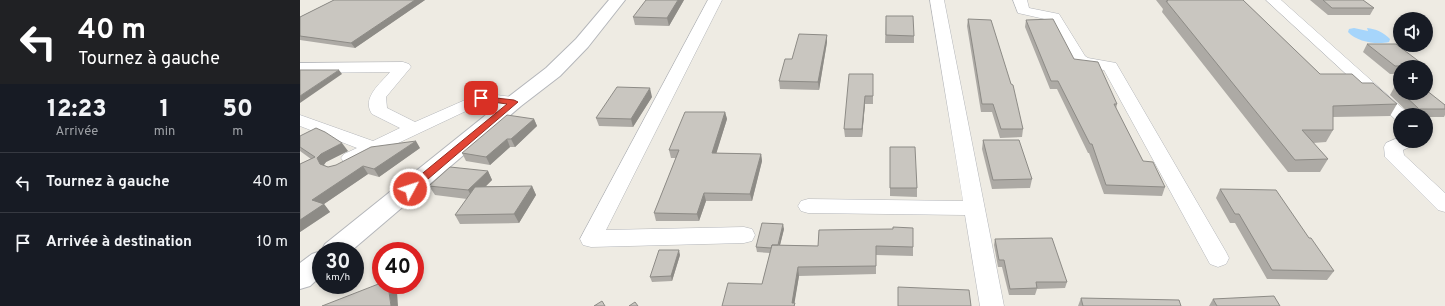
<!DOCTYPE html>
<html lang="fr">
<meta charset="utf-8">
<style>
:root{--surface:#171b24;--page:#20242c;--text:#f1f3f6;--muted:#9ea1a6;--line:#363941}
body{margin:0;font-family:Overpass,sans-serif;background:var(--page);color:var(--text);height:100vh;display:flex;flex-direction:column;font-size:15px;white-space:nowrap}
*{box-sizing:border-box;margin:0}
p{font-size:13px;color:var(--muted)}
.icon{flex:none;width:22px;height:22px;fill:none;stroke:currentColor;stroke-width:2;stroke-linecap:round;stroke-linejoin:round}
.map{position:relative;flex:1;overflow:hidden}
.side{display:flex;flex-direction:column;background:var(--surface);width:300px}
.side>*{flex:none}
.guide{background:#202124;color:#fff;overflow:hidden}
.buttons{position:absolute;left:1093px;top:12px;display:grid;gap:8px}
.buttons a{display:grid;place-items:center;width:40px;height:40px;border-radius:50%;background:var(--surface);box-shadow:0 2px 6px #0003;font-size:20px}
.speed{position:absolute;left:12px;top:242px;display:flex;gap:8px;font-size:20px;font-weight:700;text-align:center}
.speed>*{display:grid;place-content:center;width:52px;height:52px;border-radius:50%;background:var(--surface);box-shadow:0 2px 6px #0003;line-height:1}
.speed small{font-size:10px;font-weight:400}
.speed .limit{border:6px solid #d22;background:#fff;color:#111}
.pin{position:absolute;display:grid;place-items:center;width:34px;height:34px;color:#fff;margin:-17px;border-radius:8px;box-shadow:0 2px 6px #0006}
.me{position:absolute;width:44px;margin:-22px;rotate:50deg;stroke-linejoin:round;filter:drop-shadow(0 0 3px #0008)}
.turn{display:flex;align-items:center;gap:14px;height:84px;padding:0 12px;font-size:18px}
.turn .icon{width:52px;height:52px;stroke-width:2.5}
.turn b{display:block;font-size:28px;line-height:34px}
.eta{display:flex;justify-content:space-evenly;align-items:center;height:68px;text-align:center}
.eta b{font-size:24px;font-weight:800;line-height:28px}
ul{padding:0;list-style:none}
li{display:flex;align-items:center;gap:12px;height:60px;padding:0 12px;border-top:1px solid var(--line)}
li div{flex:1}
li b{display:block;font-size:15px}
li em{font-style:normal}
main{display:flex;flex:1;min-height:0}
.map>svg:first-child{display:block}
.water{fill:#a6d5fb}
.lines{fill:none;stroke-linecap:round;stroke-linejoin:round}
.minor-casing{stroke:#b4b6ba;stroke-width:1}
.tertiary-casing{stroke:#b4b6ba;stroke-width:2}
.minor{fill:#fff;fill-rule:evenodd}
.tertiary{fill:#fff;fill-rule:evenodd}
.wall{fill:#adaaa5}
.shaded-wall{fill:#8d8b86}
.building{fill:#c9c6c0;stroke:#8d8b86}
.route{fill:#e24535;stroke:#932d22}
</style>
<main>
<section class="side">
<div class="guide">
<div class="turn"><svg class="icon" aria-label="left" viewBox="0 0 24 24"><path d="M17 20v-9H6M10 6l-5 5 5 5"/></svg><div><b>40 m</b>Tournez à gauche</div></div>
</div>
<div class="eta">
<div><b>12:23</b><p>Arrivée</p></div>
<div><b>1</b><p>min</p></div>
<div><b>50</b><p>m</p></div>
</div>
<ul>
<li><svg class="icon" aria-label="left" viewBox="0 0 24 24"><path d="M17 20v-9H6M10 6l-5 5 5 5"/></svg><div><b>Tournez à gauche</b></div><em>40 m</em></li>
<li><svg class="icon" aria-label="arrive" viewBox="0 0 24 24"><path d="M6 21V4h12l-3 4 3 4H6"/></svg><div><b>Arrivée à destination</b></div><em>10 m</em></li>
</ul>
</section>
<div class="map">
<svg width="1145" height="306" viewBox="0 0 1145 306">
<rect width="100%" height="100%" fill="#eeebe3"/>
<path class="water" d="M1054,28l14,3 -1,-3c9,1 16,4 23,11l-1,3c-12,3 -32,0 -41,-10l1,-3z"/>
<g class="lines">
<g class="minor-casing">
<path id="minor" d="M408,0h14l-116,230 138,-3 8,2 3,6 -3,6 -8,2 -153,4 -8,-2 -3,-6z
M630,0h14l60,306h-24l-15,-91 -157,-2 -7,-2 -3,-5 3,-5 7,-2 155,2z
M713,0h14l2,8 30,6 26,42 3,2 28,5 110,189 3,6 -3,6 -8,3 -8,-3 -106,-194 -20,-3 -10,-5 -25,-42 -31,-7z
M966,0h15l129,115h-10v5l-5,-1z
M103,62l6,2 2,3 -25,30 1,11 28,14 66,-29 39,5 3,4 -3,4 -6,1 -31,-4 -125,59 -7,2 -7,-2 -3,-4 3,-4 13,-6 -57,-22v-11l73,26 27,-13 -28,-14c-11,-16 9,-31 18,-42l-90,1v-10z
M1100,137v4h16l-2,4 -11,5 1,5 41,38v19l-7,-2 -53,-53 -1,-10 2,-4z"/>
</g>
<g class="tertiary-casing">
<path id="tertiary" d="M309,0h16l-37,47 -28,29 -39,30 -170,145h-30v25l-11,10 -10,3v-26l12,-9 9,-3 4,-7 182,-146 39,-30 30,-29z"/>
</g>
<use href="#minor" class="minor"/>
<use href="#tertiary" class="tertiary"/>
</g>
<path class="wall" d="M34,0h91l-70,48 -55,-8v-23z
M384,0l-15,26 -34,-1 -2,-8z
M856,0h87l77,74 42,9 35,21 -7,12 -57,1v13l-7,12 -13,1 15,16 -8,13h-32l-126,-160 1,-3z
M1010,0h53l11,8 -4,7h-42z
M586,16l28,20v7h-29z
M668,19l55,110 -1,8 -22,1 -8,-26h-11l-14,-86z
M726,20l48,39 43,45 -1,5 27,52 22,26 -3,9 -58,-2 -15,-41h-1l-31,-64h-7l-25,-62z
M527,42l-8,48 -39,-1 -1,-8 13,-22z
M1067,44l58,22 -1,1h-24v7h-10l-27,-22z
M573,74v30h-8l-3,33h-17l-1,-8z
M1095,86h5v7h26l19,12v10l-1,2h-18v-2h-15l-21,-20z
M352,97l-19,30 -34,-1 -3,-8z
M425,112l2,7 -11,34 45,1 1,7 -10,40h-46l-7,20h-43l-2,-8 22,-55h-5l-2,-8z
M234,119l3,7 -22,21h-5l-20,18 -24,-4 -4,-8z
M0,136l48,15 -22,11 -2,3 4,2 92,-19 -41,29 -11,-3 -44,30 6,8 -30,20v-68l11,-5 -11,-8z
M683,140l49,39 -2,9 -38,1 -10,-40z
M590,147l27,41v9l-27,-1z
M188,171l4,9 -6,6h46l4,9 -17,28 -59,1 -5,-9 12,-16 -32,-4 -6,-9z
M920,189l89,49 25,33 -7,9 -60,-1 -32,-56h-5l-14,-25z
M484,229l-4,16 38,1 1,-16 94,17v9l-37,-1v19l-77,2 -5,27 1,3h-73l40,-22 8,-31 -13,-1 -1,-5z
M695,239l72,43 -2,6 -28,1 -2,6h-26l-7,-28h-4l-4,-22z
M380,255l-8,26 -20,1 -2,-5z
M781,298l100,8h-103z
M913,299l67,7h-71z"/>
<path class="shaded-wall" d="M115,0h10l-70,48 -4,-5z
M378,0h6l-15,26 -2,-8z
M527,35v7l-8,48 -1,-8z
M39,70l3,4 -42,29v-7z
M350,88l2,9 -19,30 -2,-8z
M565,96v8l-3,33v-8z
M425,112l2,7 -13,42 -2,-8z
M234,119l3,7 -22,21 -4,-8z
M207,139l3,8 -20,18 -4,-8z
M116,141l4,7 -41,29 -5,-8z
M42,143l6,8 -22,11 -3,4 -3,-2 -3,-6 4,-4z
M461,154l1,7 -10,40 -2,-7z
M63,166l5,8 -44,30 6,8 -30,20v-12l12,-20z
M188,171l4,9 -19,19 -5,-9z
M232,186l4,9 -17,28 -5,-9z
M404,193l2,8 -7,20 -2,-7z
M483,224l1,5 -6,24v-5z
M379,250l1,5 -8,26 -1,-5z
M498,267l1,9 -5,30 -2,-3z
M88,285h3l6,7 1,14h-7z"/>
<path class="building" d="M34,0h81l-64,43 -51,-7v-19z
M346,0h32l-11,18 -34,-1z
M867,0h76l77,74h32l10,9h11l24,21 -64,2v24h-31l26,29 -33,1 -129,-159h2z
M1023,0h40l11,8h-42z
M586,16h27l1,20 -28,-1z
M668,19l23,1 20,64 2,1 10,44h-22l-8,-25h-11z
M753,19l21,40 24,3 19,42h-3l29,57 10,1 12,25 -59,-2 -14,-41h-2l-32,-63h-7l-25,-61z
M499,34l28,1 -9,47 -39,-1 6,-22h7z
M1067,44h29l29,22h-30z
M0,70h39l-39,26z
M549,74h24v22h-8l-3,33h-18z
M1095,86h5v5z
M317,87l33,1 -19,31 -35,-1z
M1126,90l19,15v4h-26l-17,-16h24z
M385,112h40l-13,41 49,1 -11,40 -46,-1 -7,21 -43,-1 25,-63h-10z
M207,115l27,4 -23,20h-4l-21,18 -24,-4z
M16,128l9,4 17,11 -21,11 -4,4 3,6 8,3 8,-2 35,-18 45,-6 -42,28 -11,-3 -51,34 12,4 -24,16v-56l15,-7 -15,-10v-11z
M683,140h36l13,39 -39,1z
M590,147h25l2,41h-27z
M150,167l38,4 -20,19 -39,-4z
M232,186l-18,28 -59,1 20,-28z
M920,189l56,1 33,48h2l23,33 -62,-1 -33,-56h-4z
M462,223l21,1 -5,21h-6l-1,3 -15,-1z
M593,227l20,1v19l-37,-1v20l-78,1 -6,36h3l-1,3h-72l6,-23 34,1 10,-39 46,1 1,-16 74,-1z
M752,238l15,44h-31l1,6 -27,1 -6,-29h-5l-4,-21z
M359,250h20l-8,26 -21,1z
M81,283v2h7l3,21h-69z
M598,287l71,3 2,16h-73z
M974,296l6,10h-63l-4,-7z
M781,298l98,2 2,6h-98z
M302,301l3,5h-11z
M335,302l3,4h-9z"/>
<path class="route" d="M178,96l36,4 4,2 -104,89h-7l-1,-2 1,-3 100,-82 -29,-4z"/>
</svg>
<div class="buttons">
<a><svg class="icon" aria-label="sound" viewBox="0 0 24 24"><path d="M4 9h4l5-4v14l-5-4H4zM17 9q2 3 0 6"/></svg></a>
<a>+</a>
<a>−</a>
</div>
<div class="speed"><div>30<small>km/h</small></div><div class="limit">40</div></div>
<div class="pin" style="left:181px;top:98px;background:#d93025"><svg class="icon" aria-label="arrive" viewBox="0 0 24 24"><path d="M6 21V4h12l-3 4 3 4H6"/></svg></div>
<svg class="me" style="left:110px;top:189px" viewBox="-20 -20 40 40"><circle r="17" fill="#e24535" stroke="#fff" stroke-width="3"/><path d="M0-11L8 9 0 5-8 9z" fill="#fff"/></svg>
</div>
</main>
